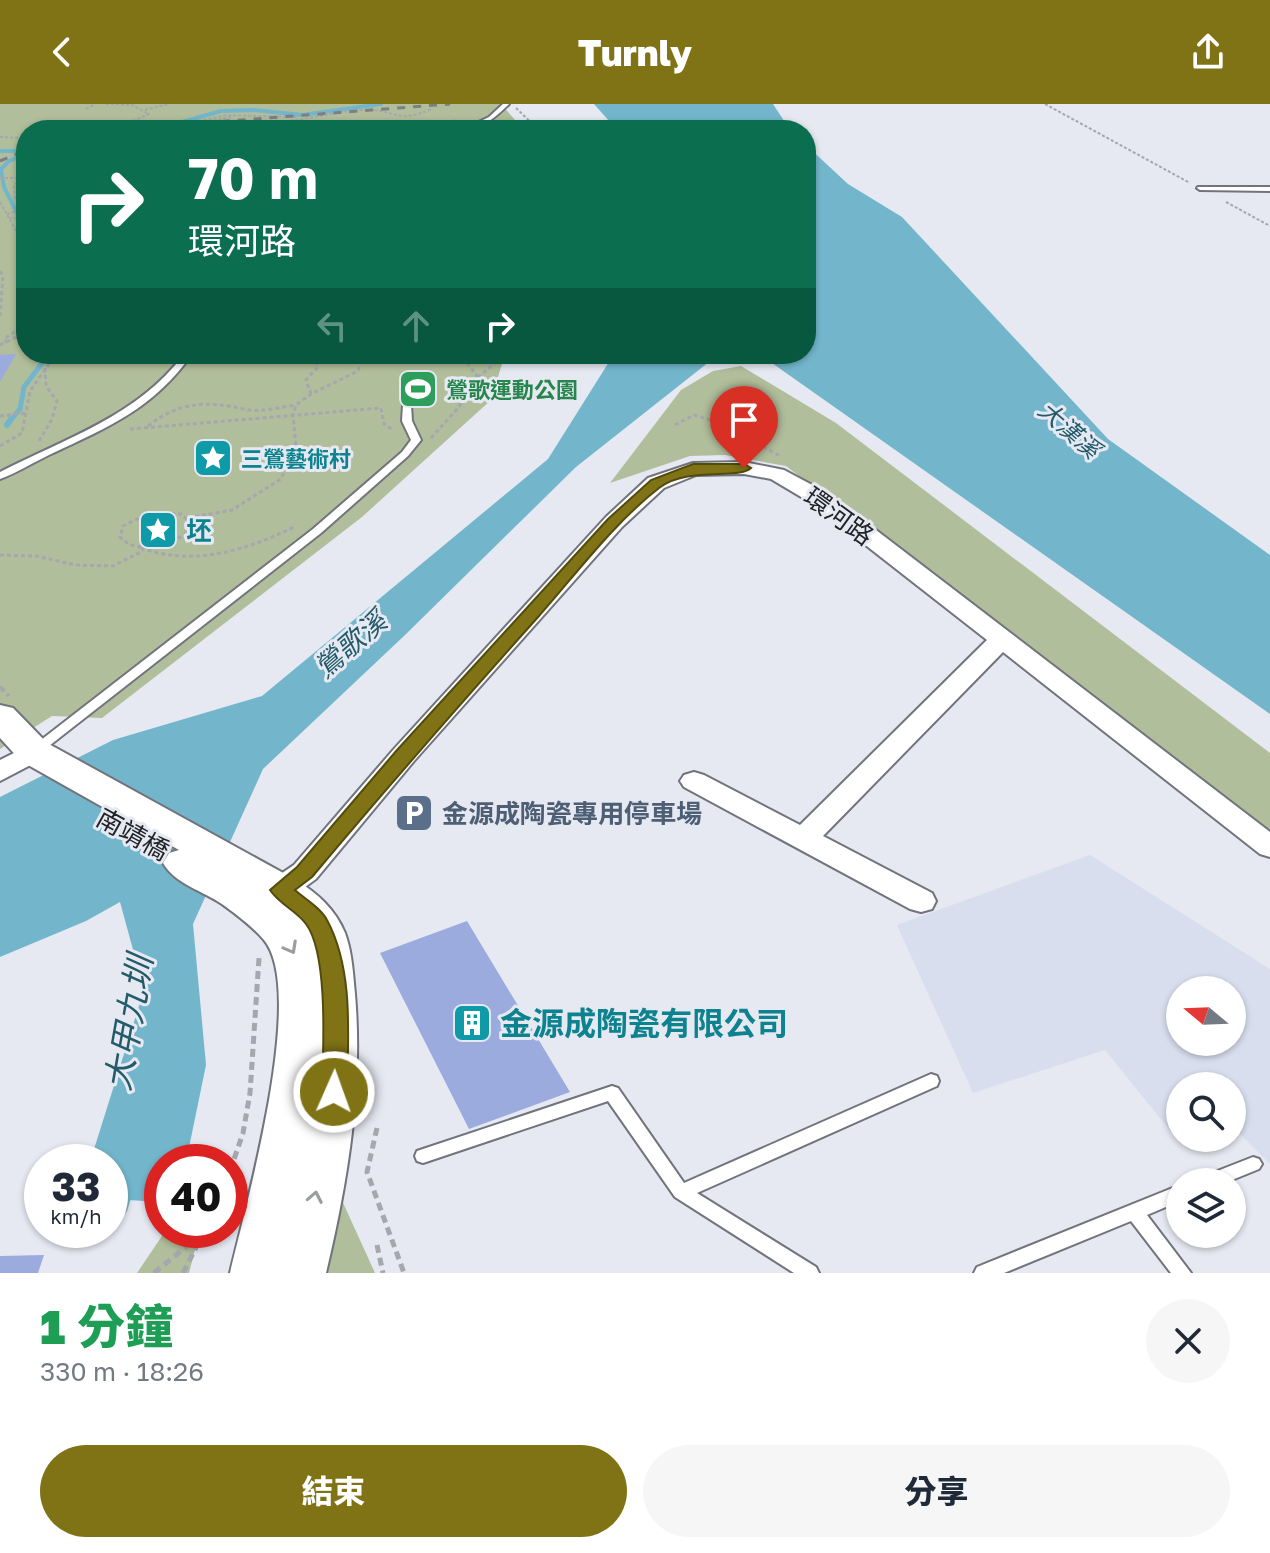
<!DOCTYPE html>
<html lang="zh-TW">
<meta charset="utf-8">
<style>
:root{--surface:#fff;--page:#f6f6f7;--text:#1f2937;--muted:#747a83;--accent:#7f7315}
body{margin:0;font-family:"Golos Text","Noto Sans TC",sans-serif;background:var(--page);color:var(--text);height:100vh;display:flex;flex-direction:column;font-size:30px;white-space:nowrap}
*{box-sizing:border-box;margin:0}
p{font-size:26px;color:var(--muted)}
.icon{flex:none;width:44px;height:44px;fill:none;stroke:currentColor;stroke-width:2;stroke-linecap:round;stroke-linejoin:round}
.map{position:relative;height:1169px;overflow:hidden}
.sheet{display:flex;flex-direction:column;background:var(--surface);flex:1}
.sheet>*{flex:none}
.top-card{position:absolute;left:16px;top:16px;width:800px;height:244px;border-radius:32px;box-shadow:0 2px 6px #0004;background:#0b6e4f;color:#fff;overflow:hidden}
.needle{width:52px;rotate:289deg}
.controls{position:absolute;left:1166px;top:872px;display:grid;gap:16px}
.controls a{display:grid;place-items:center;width:80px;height:80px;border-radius:50%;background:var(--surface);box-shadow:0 2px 6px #0004;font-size:40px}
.speed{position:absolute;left:24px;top:1040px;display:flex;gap:16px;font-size:40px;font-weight:700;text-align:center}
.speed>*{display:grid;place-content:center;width:104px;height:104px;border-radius:50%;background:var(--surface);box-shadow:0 2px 6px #0004;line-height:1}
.speed small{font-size:20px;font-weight:400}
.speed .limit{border:12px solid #d22;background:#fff;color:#111}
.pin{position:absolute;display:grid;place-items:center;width:68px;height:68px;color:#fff;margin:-82px -34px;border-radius:50% 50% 50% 0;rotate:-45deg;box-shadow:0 0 8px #0007}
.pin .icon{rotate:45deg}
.me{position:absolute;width:88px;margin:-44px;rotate:2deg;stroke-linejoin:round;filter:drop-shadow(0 0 6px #0008)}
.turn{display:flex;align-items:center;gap:28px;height:168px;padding:0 40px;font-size:36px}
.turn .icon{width:104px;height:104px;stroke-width:2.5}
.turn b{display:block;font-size:56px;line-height:68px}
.lanes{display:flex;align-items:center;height:76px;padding:0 40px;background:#0003;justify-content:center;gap:40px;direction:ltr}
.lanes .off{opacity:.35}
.round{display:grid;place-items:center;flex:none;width:84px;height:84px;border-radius:42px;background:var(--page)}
.head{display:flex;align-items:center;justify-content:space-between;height:136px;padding:0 40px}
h1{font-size:48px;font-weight:800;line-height:60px;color:#1e9e55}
.button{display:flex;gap:16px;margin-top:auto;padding:16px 40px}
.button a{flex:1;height:92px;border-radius:48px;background:var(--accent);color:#fff;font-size:32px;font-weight:800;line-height:92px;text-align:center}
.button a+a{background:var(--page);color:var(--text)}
header{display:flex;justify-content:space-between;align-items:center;height:104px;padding:0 40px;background:var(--accent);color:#fff;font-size:36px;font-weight:800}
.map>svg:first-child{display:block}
.built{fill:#d8deee;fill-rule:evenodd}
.green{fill:#b1be9b}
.water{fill:#73b6cc}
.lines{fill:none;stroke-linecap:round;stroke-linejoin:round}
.stream-far3{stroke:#73b6cc;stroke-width:4}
.stream-far2{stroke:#73b6cc;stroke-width:5}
.stream-far1{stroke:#73b6cc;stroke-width:6}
.stream{stroke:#73b6cc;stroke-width:9}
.building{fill:#9babdd}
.lane-casing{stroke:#71747c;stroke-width:4}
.street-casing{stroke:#71747c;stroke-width:4}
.secondary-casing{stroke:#71747c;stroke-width:4}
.path-far3{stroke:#a4a7ae;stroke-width:2;stroke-dasharray:3 2;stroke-linecap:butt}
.path-far2{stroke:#a4a7ae;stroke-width:3;stroke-dasharray:4 3;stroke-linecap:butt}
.path-far1{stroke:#a4a7ae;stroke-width:4;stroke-dasharray:6 4;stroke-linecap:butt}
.path{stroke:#a4a7ae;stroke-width:5;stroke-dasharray:8 5;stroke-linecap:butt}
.lane{fill:#fff;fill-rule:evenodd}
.street{fill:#fff;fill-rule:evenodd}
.secondary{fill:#fff;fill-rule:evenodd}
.rail{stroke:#7c7f84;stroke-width:3;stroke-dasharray:8 8;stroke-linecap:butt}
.path-bridge{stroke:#a4a7ae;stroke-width:2;stroke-dasharray:3 2;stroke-linecap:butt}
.oneway{stroke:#9b9c9d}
.route{fill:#7f7315;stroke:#534b0e;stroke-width:2}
.labels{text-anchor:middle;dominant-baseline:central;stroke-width:6;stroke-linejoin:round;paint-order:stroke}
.far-leisure-label{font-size:22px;font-weight:bold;fill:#27864d;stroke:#e6e9f2;text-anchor:start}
.far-culture-label{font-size:22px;font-weight:bold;fill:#0d838f;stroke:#e6e9f2;text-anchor:start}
.far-water-label{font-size:24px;font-style:italic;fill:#245b6b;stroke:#e6e9f2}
.street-label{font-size:26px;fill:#212326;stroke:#e6e9f2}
.culture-label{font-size:26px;font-weight:bold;fill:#0d838f;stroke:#e6e9f2;text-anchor:start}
.service-label{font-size:26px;font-weight:bold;fill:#4e5e75;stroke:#e6e9f2;text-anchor:start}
.water-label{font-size:28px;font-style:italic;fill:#245b6b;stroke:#e6e9f2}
.near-culture-label{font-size:32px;font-weight:bold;fill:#0d838f;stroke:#e6e9f2;text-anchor:start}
.near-water-label{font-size:34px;font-style:italic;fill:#245b6b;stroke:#e6e9f2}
</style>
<header><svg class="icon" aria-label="back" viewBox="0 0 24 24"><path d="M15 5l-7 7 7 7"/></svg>Turnly<svg class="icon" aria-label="share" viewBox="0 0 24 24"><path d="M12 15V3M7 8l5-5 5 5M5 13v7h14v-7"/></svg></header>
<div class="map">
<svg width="1270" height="1169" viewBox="0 0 1270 1169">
<rect width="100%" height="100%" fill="#e6e9f2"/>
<path class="built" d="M1090,751l180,114v195l-32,-32 -6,1v-47h-52v52h25l-25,5 -75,-93 -132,43 -76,-168zM1180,886h52v52h-52z"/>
<path class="green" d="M0,0h501l23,26h-498v224h479l-14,46 -129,117 -260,201 -50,-2 -52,33z
M741,262l95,57 434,330v82l-484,-369 -61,-11 -35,1 -80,27 71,-93 32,-19z
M334,1079l41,90h-61z
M166,1126h34l-11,43h-52z"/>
<path class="water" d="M594,0h179l17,26h-173z
M806,41l42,39 54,33 206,222 162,116v159l-511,-360h47z
M614,250h105l-143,113 -171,168 -142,134 -70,155 13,141 -20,97h-24v40l-52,-3v-37h-20l54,-172 -24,-88 -34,19 -86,36v-160l113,-57 149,-44 286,-237z"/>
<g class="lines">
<path class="stream-far3" d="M154,26l67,-19 32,-1 49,5 79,-11
M0,47h26
M26,50l-17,7 -8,8 3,18 22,44"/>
<path class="stream-far2" d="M10,317l10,-12 4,-22 25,-33"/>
<path class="stream-far1" d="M7,321l4,-6"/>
<path class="stream" d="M123,1105l5,-17"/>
</g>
<path class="building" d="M16,250l-16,28v-27z
M467,817l103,171 -101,37 -89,-176z
M44,1151l-6,18h-38v-17z"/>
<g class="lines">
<g class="lane-casing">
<path id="lane" d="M503,0h6c-13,13 -28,26 -47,26l27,-13z
M1198,83h72v4l-70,-1 -3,-2z
M184,250h8c-38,54 -83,73 -141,100 -17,8 -34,19 -51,25v-7c66,-34 138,-56 184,-118z
M429,274l4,3 -22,24 1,16 9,19 -13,16 -87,77 -281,220h-8l-2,-3 2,-3 281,-218 89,-77 9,-12 -9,-19 1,-16 23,-26z
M931,970l6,2 2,5 -2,5 -240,107 119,74 3,6h-25l-119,-76 -67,-96 -185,62 -6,-2 -2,-5 2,-5 195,-65 6,2 66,95z
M1253,1053l6,2 3,5 -3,5 -32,13h-28l3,-5z
M1180,1081v16l-33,14 44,58h-20l-40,-52 -127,52h-30l3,-6z"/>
</g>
<g class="street-casing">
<path id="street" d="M744,358l40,8 45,24 441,338v25l-10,-3 -257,-202 -180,184 109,57 4,8 -4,8 -11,3 -11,-3 -226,-122 -4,-6 4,-6 10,-3 10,3 96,50 187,-185 -174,-136 -42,-25 -27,-5 -48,1 -32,13 -42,39 -208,234 -98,118 -37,27 -11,3 -11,-3 -4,-8 4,-8 37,-25 100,-116 212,-232 42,-39 45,-15z
M34,639l10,3 4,6 -4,6 -44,23v-21z"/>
</g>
<g class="secondary-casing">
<path id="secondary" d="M0,601l13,3 34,35 249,137c22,14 39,29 49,53 7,19 8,40 10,61 8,94 -7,187 -29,279h-96c15,-65 77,-281 34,-333 -11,-13 -28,-26 -42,-36 -19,-13 -47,-20 -59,-41l6,-10 10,-3 -158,-89 -21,-23z"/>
</g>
<path class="path-far3" d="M106,0l26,1 17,9 -36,16
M1045,0l145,79
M516,4l23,22
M86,5l9,-5
M145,6l23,-6
M498,23l24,3
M165,26l61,-15 71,2
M196,26l16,-9 19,-4
M221,26c24,-7 44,-7 68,-9 25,-3 50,-10 75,-11 28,-2 34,15 67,-1
M285,26l59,-8 55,8 37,-3 20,-7
M0,33l26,1
M0,74h23l-9,7 1,15 11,4
M0,98l24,43
M1226,98l44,24
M7,110l19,-6
M9,114l17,1"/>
<path class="path-far2" d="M23,139l3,5
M0,167l3,5 -3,40
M7,239l-3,-4 22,-15
M0,241l26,-13
M467,259l11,14
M311,290l-5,-14 12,-13 -4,-7 9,-6
M0,312l28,-3
M675,321l19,-10 26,8 60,33
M148,322c32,-25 59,-25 96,-17 15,4 37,-2 52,-4
M130,325l251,-21 3,16 9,6
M431,334l28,-31 13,-24 33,-29
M39,337l13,-22 5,-18 -11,-15 -1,-19
M0,342l22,-13 8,-42 26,-37
M150,409l31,1 10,9v7c-18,14 -53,27 -71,7l3,-11z
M188,414l44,-8 49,-31 15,-31 -3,-33 3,-10 15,-11 47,-23 6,-17
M141,444c54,19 106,2 155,-22
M0,451l36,1 40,9 37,1 30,-15"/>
<path class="path-far1" d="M0,583l9,9"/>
<path class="path" d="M377,1024l-10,44 37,101
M230,1067l13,-38 7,-40 9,-135
M377,1141l6,28
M154,1169l33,-27
M183,1169l22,-43"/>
<use href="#lane" class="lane"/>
<use href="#street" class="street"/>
<use href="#secondary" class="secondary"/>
<path class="rail" d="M110,26l340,-26
M0,57l26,-11"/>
<path class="path-bridge" d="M125,22l41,4"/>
</g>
<defs><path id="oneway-chevron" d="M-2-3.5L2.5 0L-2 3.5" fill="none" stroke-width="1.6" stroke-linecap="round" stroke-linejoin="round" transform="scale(2)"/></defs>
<g class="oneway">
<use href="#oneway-chevron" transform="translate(291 844) rotate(61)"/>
<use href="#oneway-chevron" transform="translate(315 1093) rotate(-79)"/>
</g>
<path class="route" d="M693,360h51l7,4c-13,12 -64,-2 -92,20 -45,35 -82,85 -120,128 -77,86 -153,173 -227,261l-17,13c10,9 26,18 32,30 27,50 21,117 20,172l-4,7 -9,3 -9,-3 -3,-7c1,-39 7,-137 -16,-168 -9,-13 -27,-20 -36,-34l27,-23 100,-117 211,-231 43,-39z"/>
<defs>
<g id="stadium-square" transform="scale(2)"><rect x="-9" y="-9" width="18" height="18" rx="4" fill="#2e9e5b" stroke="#e6e9f2"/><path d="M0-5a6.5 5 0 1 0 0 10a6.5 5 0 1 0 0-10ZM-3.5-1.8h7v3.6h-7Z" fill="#fff"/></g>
<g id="sight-square" transform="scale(2)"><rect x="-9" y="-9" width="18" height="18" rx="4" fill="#0f9aa8" stroke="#e6e9f2"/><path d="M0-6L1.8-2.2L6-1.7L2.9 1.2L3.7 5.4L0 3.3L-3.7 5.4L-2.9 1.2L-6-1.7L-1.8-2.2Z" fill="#fff"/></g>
<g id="parking-square" transform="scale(2)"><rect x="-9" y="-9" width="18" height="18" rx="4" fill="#5c6f8a" stroke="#e6e9f2"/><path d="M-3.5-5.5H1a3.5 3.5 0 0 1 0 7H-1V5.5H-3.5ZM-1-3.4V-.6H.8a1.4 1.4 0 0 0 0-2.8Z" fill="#fff"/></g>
<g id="building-square" transform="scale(2)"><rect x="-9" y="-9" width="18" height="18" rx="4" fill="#0f9aa8" stroke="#e6e9f2"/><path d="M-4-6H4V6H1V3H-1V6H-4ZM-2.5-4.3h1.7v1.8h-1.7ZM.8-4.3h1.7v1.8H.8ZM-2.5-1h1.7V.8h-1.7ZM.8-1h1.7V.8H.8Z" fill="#fff"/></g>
</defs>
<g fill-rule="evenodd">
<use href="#stadium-square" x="418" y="285"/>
<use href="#sight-square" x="213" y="354"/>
<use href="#sight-square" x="158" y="426"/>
<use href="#parking-square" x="414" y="709"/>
<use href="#building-square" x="472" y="919"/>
</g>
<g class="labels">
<g class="far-leisure-label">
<text x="446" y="285">鶯歌運動公園</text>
</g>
<g class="far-culture-label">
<text x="241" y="354">三鶯藝術村</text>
</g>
<g class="far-water-label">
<text transform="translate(1070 325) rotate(41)">大漢溪</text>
</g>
<g class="street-label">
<text transform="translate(839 412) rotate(36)">環河路</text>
<text transform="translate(133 730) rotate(29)">南靖橋</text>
</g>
<g class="culture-label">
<text x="186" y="426">坯</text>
</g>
<g class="service-label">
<text x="442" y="709">金源成陶瓷專用停車場</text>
</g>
<g class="water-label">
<text transform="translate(350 540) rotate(-41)">鶯歌溪</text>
</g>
<g class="near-culture-label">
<text x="500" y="919">金源成陶瓷有限公司</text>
</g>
<g class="near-water-label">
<text transform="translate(128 919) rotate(-80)">大甲九圳</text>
</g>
</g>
</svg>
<div class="controls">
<a><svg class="needle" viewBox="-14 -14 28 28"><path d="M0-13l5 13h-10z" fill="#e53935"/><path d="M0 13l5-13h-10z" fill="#747a83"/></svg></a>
<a><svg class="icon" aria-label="search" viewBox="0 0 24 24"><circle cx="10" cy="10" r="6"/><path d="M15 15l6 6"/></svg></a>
<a><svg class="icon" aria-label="layers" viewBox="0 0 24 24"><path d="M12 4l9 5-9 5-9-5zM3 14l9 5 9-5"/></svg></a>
</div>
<div class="speed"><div>33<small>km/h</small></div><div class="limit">40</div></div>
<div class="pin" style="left:744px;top:364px;background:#d93025"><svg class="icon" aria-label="arrive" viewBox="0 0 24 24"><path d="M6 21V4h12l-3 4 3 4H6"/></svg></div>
<svg class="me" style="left:334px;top:988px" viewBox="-20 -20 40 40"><circle r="17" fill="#7f7315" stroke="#fff" stroke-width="3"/><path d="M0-11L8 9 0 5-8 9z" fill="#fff"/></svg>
<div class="top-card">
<div class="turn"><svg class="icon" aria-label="right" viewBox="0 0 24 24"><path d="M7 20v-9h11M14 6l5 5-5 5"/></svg><div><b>70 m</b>環河路</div></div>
<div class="lanes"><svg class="icon off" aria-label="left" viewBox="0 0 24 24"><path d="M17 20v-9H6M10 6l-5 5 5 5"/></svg><svg class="icon off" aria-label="ahead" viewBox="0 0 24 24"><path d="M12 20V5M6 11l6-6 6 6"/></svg><svg class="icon" aria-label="right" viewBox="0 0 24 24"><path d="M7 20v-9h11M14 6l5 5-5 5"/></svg></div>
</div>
</div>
<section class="sheet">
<div class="head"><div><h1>1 分鐘</h1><p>330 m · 18:26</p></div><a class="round"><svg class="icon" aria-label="close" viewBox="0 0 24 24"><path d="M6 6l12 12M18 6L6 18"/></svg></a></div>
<div class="button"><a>結束</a><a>分享</a></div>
</section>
